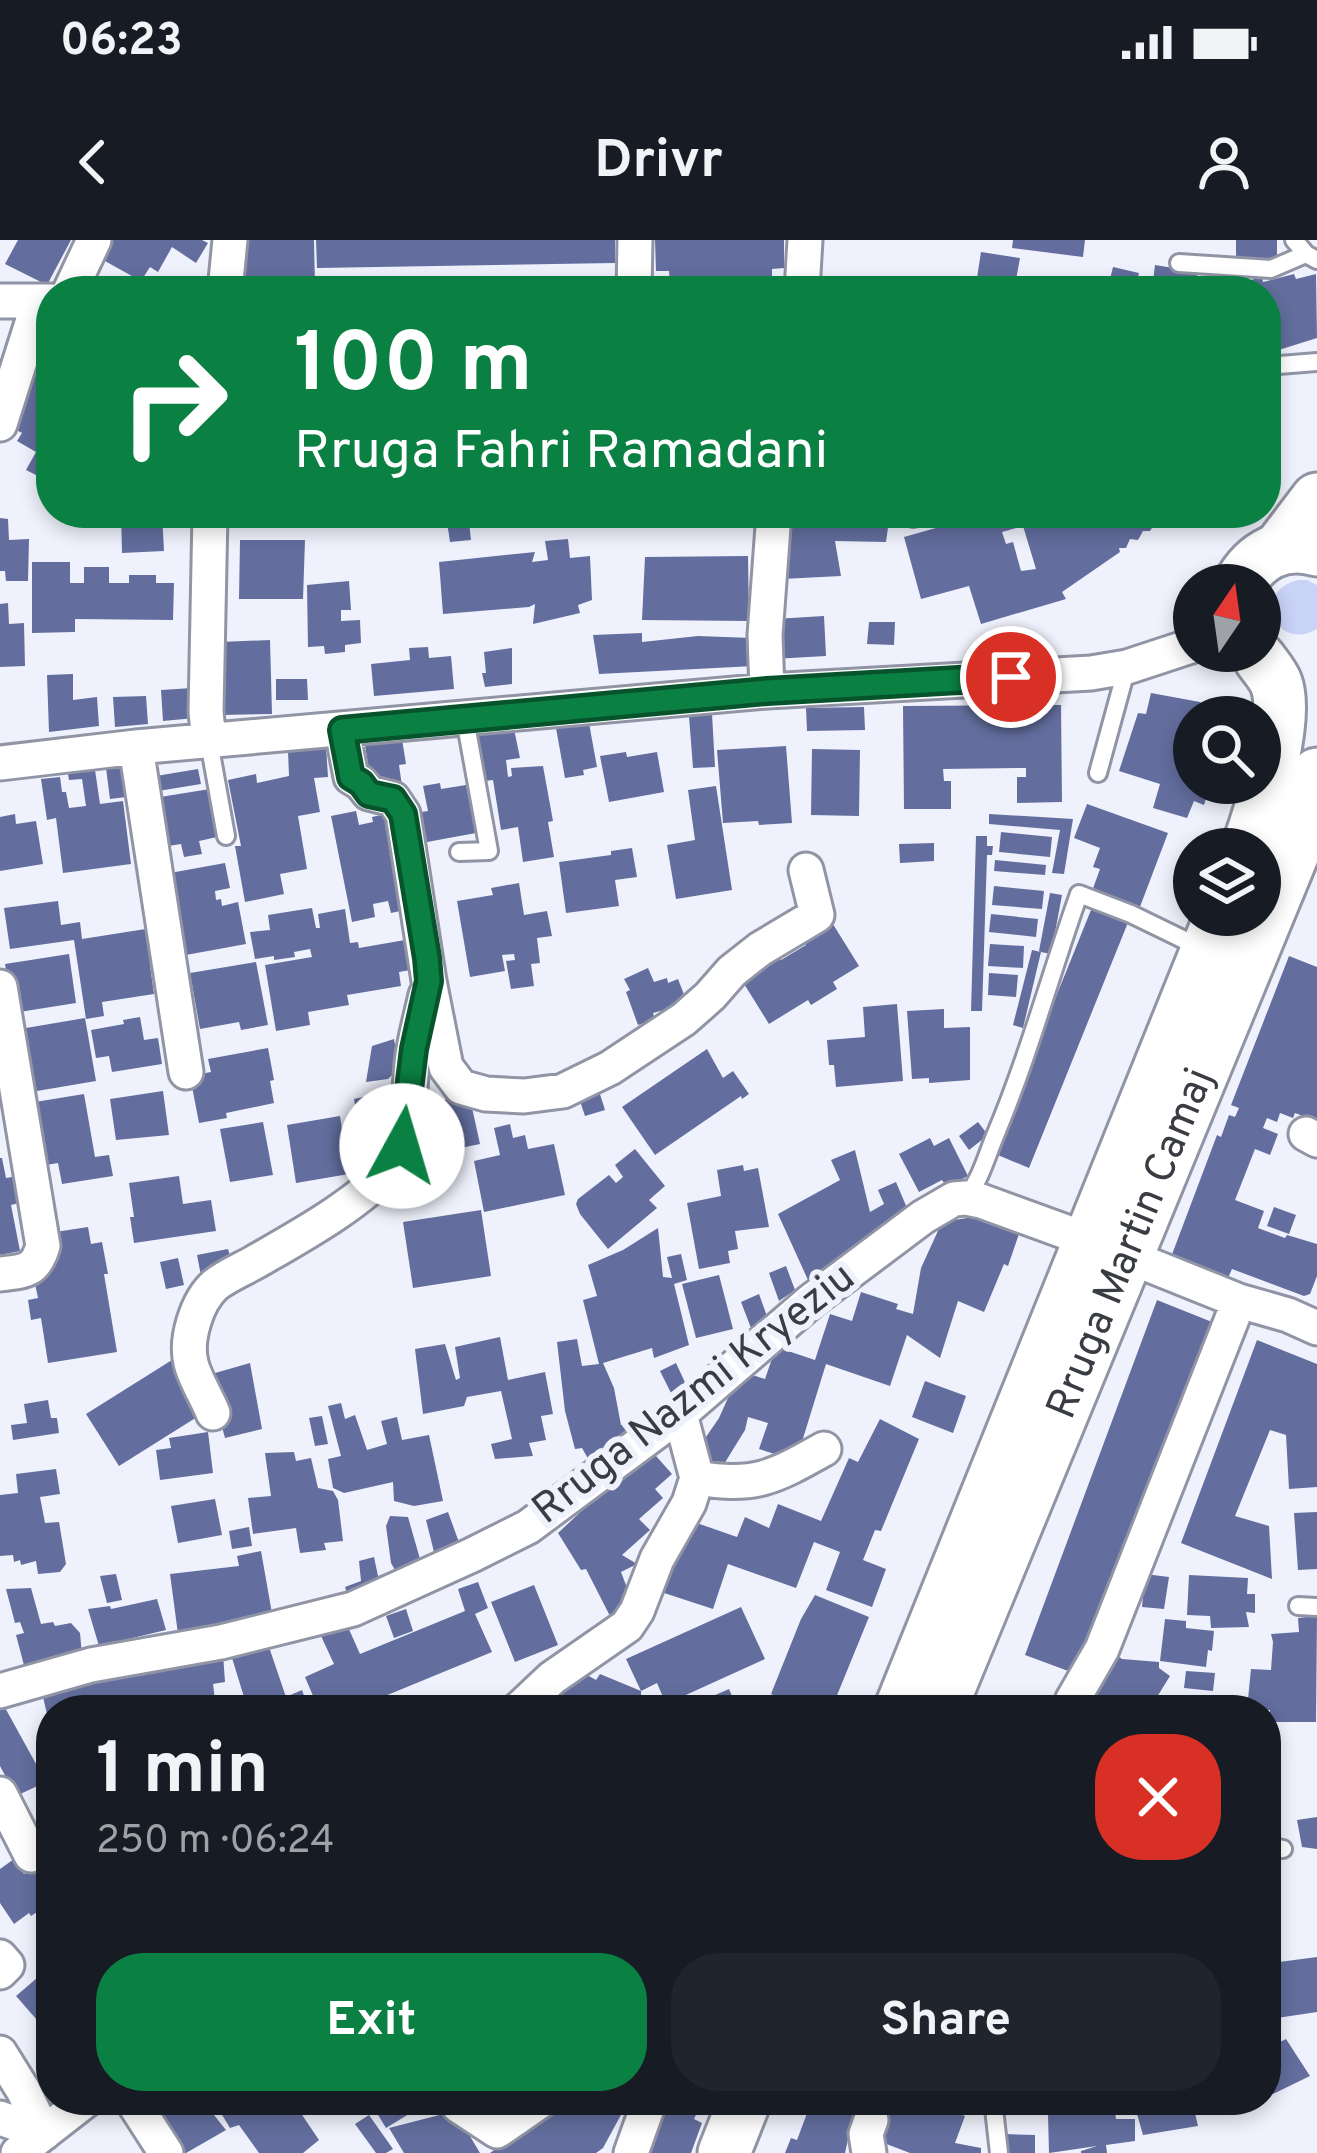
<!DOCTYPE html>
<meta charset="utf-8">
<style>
:root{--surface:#171b24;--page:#20242c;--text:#f1f3f6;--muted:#9ea1a6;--accent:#0b8043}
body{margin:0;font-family:Overpass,sans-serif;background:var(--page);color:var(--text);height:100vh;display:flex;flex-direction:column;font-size:45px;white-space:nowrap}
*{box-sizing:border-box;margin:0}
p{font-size:39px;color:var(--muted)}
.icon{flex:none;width:66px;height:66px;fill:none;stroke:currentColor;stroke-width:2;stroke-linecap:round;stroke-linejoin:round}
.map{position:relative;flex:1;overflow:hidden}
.side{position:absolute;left:36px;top:1455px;width:1245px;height:420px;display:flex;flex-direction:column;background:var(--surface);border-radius:48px;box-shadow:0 6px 18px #0003}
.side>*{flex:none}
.hud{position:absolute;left:36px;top:36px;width:1245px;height:252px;border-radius:48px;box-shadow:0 6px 18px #0003;background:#0b8043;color:#fff;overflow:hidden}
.needle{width:78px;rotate:13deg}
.controls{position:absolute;left:1173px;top:324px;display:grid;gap:24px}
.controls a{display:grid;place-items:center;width:108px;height:108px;border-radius:50%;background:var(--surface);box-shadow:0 6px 18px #0003;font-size:60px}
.pin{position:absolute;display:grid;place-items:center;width:102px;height:102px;color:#fff;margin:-51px;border:6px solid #fff;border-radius:50%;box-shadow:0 3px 12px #0007}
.me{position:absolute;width:132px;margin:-66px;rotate:6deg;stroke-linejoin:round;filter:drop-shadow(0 0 9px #0008)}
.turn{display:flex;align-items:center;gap:42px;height:252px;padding:0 60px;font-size:54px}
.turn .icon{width:156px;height:156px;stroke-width:2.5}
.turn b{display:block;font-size:84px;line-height:102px}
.round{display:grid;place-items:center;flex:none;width:126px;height:126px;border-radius:48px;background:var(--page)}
.summary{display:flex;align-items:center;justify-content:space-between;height:204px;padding:0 60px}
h1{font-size:72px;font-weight:700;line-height:90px}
.primary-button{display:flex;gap:24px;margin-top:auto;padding:24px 60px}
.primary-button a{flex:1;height:138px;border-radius:48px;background:var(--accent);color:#fff;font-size:48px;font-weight:700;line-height:138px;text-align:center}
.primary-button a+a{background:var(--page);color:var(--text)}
.status{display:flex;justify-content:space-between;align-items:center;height:84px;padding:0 60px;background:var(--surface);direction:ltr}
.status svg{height:33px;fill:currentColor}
header{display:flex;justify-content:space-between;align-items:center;height:156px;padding:0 60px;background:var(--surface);font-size:54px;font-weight:700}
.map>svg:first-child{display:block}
.green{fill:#c9d3f8}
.building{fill:#636e9e;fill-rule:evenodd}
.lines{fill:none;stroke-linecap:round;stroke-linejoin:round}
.lane-casing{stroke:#9094a4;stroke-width:22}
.street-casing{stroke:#9094a4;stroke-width:39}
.primary-casing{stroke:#9094a4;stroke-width:57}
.lane{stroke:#fff;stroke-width:16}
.street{stroke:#fff;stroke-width:33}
.primary{stroke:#fff;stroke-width:51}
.route-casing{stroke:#07532c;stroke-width:30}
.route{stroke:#0b8043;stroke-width:21}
.labels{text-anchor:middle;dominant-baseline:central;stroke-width:12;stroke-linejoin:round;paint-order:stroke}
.street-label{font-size:42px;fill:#3a3c43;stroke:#eff2fc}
</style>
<div class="status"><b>06:23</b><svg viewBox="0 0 49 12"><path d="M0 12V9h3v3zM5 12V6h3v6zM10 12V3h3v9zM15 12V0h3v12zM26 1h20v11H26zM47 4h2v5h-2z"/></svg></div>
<header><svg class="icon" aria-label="back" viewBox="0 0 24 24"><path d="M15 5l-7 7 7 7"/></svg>Drivr<svg class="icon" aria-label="person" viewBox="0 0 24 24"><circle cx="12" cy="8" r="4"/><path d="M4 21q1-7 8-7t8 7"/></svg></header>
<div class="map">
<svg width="1317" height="1913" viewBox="0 0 1317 1913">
<rect width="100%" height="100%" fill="#eff2fc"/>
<path class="green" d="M1298,340h9l10,5v44c-42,24 -66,-38 -19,-49z"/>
<path class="building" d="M18,0h53l-24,45 -42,-21z
M103,0h99l6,3 -12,20 -24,-16 -14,25 -8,-5 -9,14 -38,-21 8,-15z
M243,0h71l1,46h-72z
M316,0h299v23l-298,5z
M655,0h129v28l-12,1v13l-102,2 -1,-13h-13z
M1013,0h72l-2,17 -71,-9z
M1236,0h41v21l-41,-1z
M981,12l39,6 -6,33h-39z
M1155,25l43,7 -4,18 -13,-3 -2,4h-72l6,-24 26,6 -3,12 16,4z
M1294,34l2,5 20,-5 1,64 -51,16v-63l-53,-1 49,-13 1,5z
M51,105v131l-10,-5 -3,5 -12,-6 10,-18 -19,-11 5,-8 -15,-8z
M1266,129h2l10,54 -12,20z
M121,273h41l2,38 -42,2z
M468,273l3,27 -21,2 -4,-27z
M780,273h110l-4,29 -51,-1 6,35 -59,3z
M989,273h177l1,5 -5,6 -7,-1 -5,8h-7l-5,9 -8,-1 -4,9h-7l1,4 -58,40 4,7 -85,25 -12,-38 -48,13 -17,-62zM1023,286l13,43 -15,2 -8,-29 -7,2 -4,-12z
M0,278l8,1 1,21 20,-1 -1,42h-22l-1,-10h-5z
M568,299l2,19 20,-2 2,44 -14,5 2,8 -47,11 2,-20 -6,3 -86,7 -4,-52 96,-10 -3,10 16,-2 -3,-19z
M240,300h65l-2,59h-64z
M748,316l1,65 -107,-1 3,-63z
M32,322h38v21h14v-16h25v16h20v-8h27v8h18l-1,37 -98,-1v13l-43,1z
M349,341l2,29h-10v11l19,-1 1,23 -16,2v7l-20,2 -1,-8 -16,1 -1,-62z
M8,363l1,21 15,-1 1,43 -25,1v-63z
M824,376l2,40 -53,3 2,-40z
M869,382h26l-1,23 -27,-1z
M642,393v9l56,-6 54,2 2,28 -155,8 -6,-39z
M270,400l2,74 -51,1 -2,-73z
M428,407l1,11 22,-2 3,33 -80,7 -3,-32 39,-4 -1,-12z
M512,408v36l-27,3 -3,-14h4l-2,-21z
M73,434v26l24,-3 2,29 -50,6 -2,-57z
M276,439h31l1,21h-32z
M192,448l3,30 -32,3 -2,-31z
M1151,453l49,9 18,15h-24v66h17l-7,22 -10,-4 -7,17 -34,-10 7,-24 -41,-13 19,-58 8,1z
M146,456l2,28 -33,3 -2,-30z
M1061,465l1,97 -45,1v-26h9v-9l-83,1 1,12h7v28h-47l-1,-103z
M864,467l1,23 -58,1 -1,-23z
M712,474l3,53 -22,1 -4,-52z
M589,483l8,44 -14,3 1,5 -19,3 -9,-50z
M514,489l6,29 -14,2 2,17 4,-1 -1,-8 32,-2 10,55 -5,1 6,35 -31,5 -5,-35 -17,3 -8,-50 -8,1 -8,-49z
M402,499l4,25 -7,1 3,21 -24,4 -4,-20h-5l-4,-25z
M326,506l2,31 -14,1 6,34 -22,4 9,53 -27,5 4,20 -39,8 -10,-56h6l-13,-66 28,-6 1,9 32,-7 -1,-25z
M786,506l6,77 -33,2 -1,-4 -35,2 -6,-73z
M812,509l48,1 -1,66 -48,-1z
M626,512l1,5 30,-5 7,40 -55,10 -9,-46z
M130,526l4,30 -24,3 -4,-31z
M198,529l3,15 -49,8 -2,-15z
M95,530l5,34 23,-3 8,63 -68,9 -7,-55 -9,2 -6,-41 19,-2 2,15h4l3,16 17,-2 -4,-27 -13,1 -1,-6z
M440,543l1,6 25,-4 10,48 -49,9 -6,-30 7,-1 -5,-25z
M716,546l16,104 -56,9 -9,-54 28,-5 -7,-50z
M210,549l7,48 -18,4 3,13 -18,3 -3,-13 -19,3 -8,-49z
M1087,564l81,29 -30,79 -47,-18 9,-25 -7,-2 7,-19 -26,-10z
M356,571l3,14 14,-3 -1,-5 23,-5 19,96 -23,5 -3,-12 -15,3 2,13 -23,5 -21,-106z
M15,574l1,10 20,-3 7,43 -43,7v-54z
M989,574l84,5 -9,55 -12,-1 8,-43 -71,-6z
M1001,592l51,5 -2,20 -51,-5z
M976,596h11v10h6l-1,9h-5l-5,156h-11z
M934,603v18l-34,2 -1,-19z
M632,608l5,29 -22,3 4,26 -53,7 -7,-51 52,-7v-4z
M995,620l51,5 -1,10 -51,-4z
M225,623l5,25 -15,3 1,9 5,-1 1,7 16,-4 8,42 -71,13 -5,-84z
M519,643l5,32 23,-4 5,25 -15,2 3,25 -9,1 3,22 -23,3 -5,-28 9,-1 -1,-6 -12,1 3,16 -35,6 -13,-76 36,-6 -2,-7z
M994,646l50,5 -2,18 -50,-4z
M1050,653l12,2 -11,59 -10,-2 -18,76 -10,-3 19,-75 9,2 -2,-1z
M58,661l3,24 19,-3 2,17 70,-11 5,35 -7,2 4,29 -52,8 2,14 -18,3 -12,-79 -64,9 -6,-41z
M1093,665l36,15 -100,248 -36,-15z
M312,668l4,20h4l-2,-14 27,-5 5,34 8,-1 1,6 46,-8 5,30 -11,2 2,14 -54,9 2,10 -41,7 2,13 -34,6 -11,-66 47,-8 -2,-8 -16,3 1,5 -21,3v-4l-19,3 -5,-27 20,-2 -2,-15z
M991,674l47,5 -2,18 -47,-5z
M831,681l28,45 -26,16 4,7 -26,16 -3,-5 -39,24 -28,-45 37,-23 3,4 25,-15 -4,-6z
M990,704l34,2 -1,22 -35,-2z
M69,714l7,49 -63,10 -8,-49z
M1289,716l28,11v154l-22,-8 -2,5 -13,-5 -3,9 -10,-4 -4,10 15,6 -8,21 -15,-6 -20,51 29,11 -6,17 27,10 2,-3 30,9v32l-7,18 -6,2 -72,-27 -4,9 -12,-5 -3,9 -45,-17 49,-130 4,2 8,-22 6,2 4,-9 -8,-3z
M256,722l12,63 -27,5 -2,-8 -39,7 -10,-56z
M648,728l6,14 13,-4 1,5 10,-4 10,26 -14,6 -3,-3 -18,5 2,7 -17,5 -12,-33 4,-2 -6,-11z
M989,733l29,2 -2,22 -28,-2z
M897,764l6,77 -67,6 -2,-22h-5l-2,-25 38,-3 -2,-30z
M944,769v19l26,-1v53l-41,3v-5l-17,1 -5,-68z
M140,777l4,23 14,-2 4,26 -50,8 -3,-16 -13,2 -5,-28 33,-6 -1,-4z
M85,778l11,63 -65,11 -11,-63z
M394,799l5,29 -11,11 -22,3 6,-36z
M268,808l6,32 -4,1 4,22 -48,10 1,5 -28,5 -9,-47 21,-4 -3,-13z
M707,809l16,29 10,-7 16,23 -7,5 -1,-3 -86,59 -33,-48z
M163,851l6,44 -53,5 -6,-41z
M391,851l4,24 -37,7 -4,-23z
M599,851l6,19 -20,6 -6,-18z
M84,854l11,63 14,-2 4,21 -51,8 -4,-21 -18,3 -11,-63z
M469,854l11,50 -29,6 -11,-49z
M340,876l9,58 -53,9 -9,-58z
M263,882l10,53 -43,7 -10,-53z
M978,882l10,13 -19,15 -10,-14z
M510,884l3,14 12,-3 3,14 26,-5 11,51 -81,17 -10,-51 26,-6 -6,-27z
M930,898l4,8 15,-8 19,38 -21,11 -5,-7 -23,12 -20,-38z
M635,909l30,37 -16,14 8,8 -49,41 -28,-35 -4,-10 2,-5 31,-24 7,8 7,-6 -8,-12z
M855,910l15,62 14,-8 -6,-14 18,-8 11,26 -33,22 1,5 -67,45 -30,-66 62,-34 -9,-20z
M0,918h2l4,20 12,-2 5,26 -12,3 9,46 -20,4z
M743,925l1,6 14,-3 11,59 -34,4 3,18 -10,2 2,12 -31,6 -12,-66 34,-7 -4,-26z
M179,936l4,28 28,-4 5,31 -82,12 -4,-26h4l-5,-34z
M1274,967l22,8 -7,19 -22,-8z
M481,970l10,66 -78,12 -10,-66z
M969,970l52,18 -13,38 -4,-2 -20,48 -26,-11 -18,57 -33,-23 -17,51 -64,-22 -30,97 -37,-12 9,-26 -20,-6 -3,13 -24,39 -26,-16 24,-35 21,-47 25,8 11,-32 39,13 15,-46 22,7 9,-29 37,12 -2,5 17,5 8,-46 21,-46 25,-4z
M88,987l3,17 11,-2 6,32h-4l13,78 -69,11 -7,-45 -10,2 -3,-20 10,-2 -4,-19 15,-3 -4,-25 4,-18z
M658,988l5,49 9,1 -5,-21 14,-3 6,26 -13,4 15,61 -35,13 -2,-10 -49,15 11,25 7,37 7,1 6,10 -44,26 -8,-14 -7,1 -10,-38 -8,-69 20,-3 5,27 17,-2 -16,-64 14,-4 -9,-31 35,-15z
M228,1009l5,17 -31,15 -5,-26z
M178,1018l6,27 -18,4 -6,-27z
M786,1026l9,24 -16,11 -10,-28z
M719,1035l14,54 -37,9 -14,-54z
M759,1054l9,25 -17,9 -10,-26z
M1157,1060l60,24 -138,351 -54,-20z
M500,1097l8,43 37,-8 8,42 -12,2 5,24 -17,3 4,13 -38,3 -4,-15 21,-5 -11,-48 -34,6 -3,9 -41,8 -8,-65 30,-5 11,36 4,-2 -5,-31z
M1257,1100l60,24v123l-28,2 -3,-54 -16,-5 -35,86 34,10 3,53 -91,-36z
M172,1120l33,52 -86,54 -33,-52z
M250,1123l12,66 -37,9 -17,-63z
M676,1123l13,28 -15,8 -14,-28z
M925,1141l41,15 -13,37 -41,-16z
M48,1160l3,18h6l2,15 -46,7 -2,-15 16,-2 -3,-19z
M341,1163l4,16 10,-4 12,35 20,-6 -6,-23 16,-4 5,23 27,-5 14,66 -29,5 -20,-5 -1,-19 -49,11 -11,-5 -5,-29 13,-3 -13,-50z
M322,1176l6,28 -13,2 -6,-28z
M880,1179l39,20 -38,92 -6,-1 -12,30 23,9 -14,38 -46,-17 14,-38 -26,-10 -18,46 -68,-24 -15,45 -58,-19 36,-69 46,16 8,-20 24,11 9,-24 43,17 28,-63 9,4z
M208,1192l5,41 -53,7 -4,-30 15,-2 -2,-10z
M649,1208l23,26 -17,15 8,9 -24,21 11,11 -28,25 15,9 -16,8 11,29 -21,17 -25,-49 -5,1 -23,-37z
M294,1212l2,9 15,-3 7,30 15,3 5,9 5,41 -19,2 2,7 -26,3 -4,-25 -43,6 -5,-36 23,-2 -6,-43z
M56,1229l4,25 -20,3 5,26 14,-1 7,42 -6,8 -22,2 -2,-13 -15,4 -1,-5 -6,2 -1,-7 -13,1v-61l18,-2 -2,-19z
M215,1259l7,36 -44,8 -7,-37z
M448,1272l13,36 -25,12 -10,-40z
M1317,1272v57l-19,1 -4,-57z
M390,1276l18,1 14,49 -73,33 -4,-12 16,-6 -2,-20 15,-4 4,19 17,-6 -4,-7 -5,-37z
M249,1287l3,19 -20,3 -3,-18z
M261,1311l12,68 -95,15 -8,-60 69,-8 -2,-10z
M116,1334l6,26 -15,3 -7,-27z
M1145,1334l24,3 -5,32 -22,-2z
M1189,1335l59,3 -1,16h8v19l-9,-1 3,15 -38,1 -1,-12 -23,-1z
M478,1342l10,26 -13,6 17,38 -141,58h-32l-14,-33 29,-13 -13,-28 27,-9 12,27 105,-43 -7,-22z
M534,1345l24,60 -43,17 -24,-60z
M31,1348l10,36 12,-2 2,4 16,-3 9,10 2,22 -57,14 -9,-34 8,-2 -4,-11 -5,1 -9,-34z
M815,1355l54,22 -38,93h-21l-39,-16 30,-75z
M157,1359l9,31 -67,16 -11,-37 22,-3 1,3z
M741,1367l24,52 -99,45 -9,-21 -16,8 -15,-32z
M406,1369l7,22 -19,7 -8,-22z
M1317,1376l-1,106h-46v-12l-23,-1 4,-40 20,1 2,-28 -2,-8 28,-2 -1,-14z
M1165,1379l21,2v7l28,3 -2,20 -4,-1 -2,17 -46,-6z
M269,1407l17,50 16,-7 7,20h-61l-16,-52z
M223,1414l2,28 -12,2 3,24 -11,2h-154l-2,13 -8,-35z
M1115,1414l7,5 37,3v6l11,8 -21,34h-66z
M580,1431l16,9 4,-6 41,17v11l14,2 3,6h-107l12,-26 10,1z
M1186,1431l29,2 -2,18 -29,-3z
M729,1449l9,21h-57z
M3,1464l43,78 -30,14 -16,-30v-60z
M1266,1540l8,1 -1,58h-7z
M1317,1577v32l-15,-2 -5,-27z
M51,1616v47l-20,13 -2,-3 -15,11 -14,-21v-34l14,-10 10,15z
M1317,1717v55l-40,6 -5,-36 9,-2 -2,-18z
M51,1726v70l-35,-40z
M1275,1797l3,6 8,-4 24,37 -37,18 -7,-11v-41z
M151,1860h30l8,13 17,-8 20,25 -40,23h-7z
M213,1860h79l27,40 -16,13h-44l-20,-28 -9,3z
M369,1860h63l-46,28z
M566,1860h63l-26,48 -7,5h-106z
M664,1860h39l-9,19 8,4 -11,30h-48z
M812,1860h108l45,16 -10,27 26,5v5h-71l-60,-23 -5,23h-60l6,-15 6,2z
M1062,1860h45l-1,12h9l1,7h19v22l-29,4 1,8h-26v-2l16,-5 -48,7 -1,-38 15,-1z
M1133,1860h59l6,26 -55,9z
M455,1871l25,42h-76l-15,-25z
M369,1875l24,34 -7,4h-10l-21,-29z
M1004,1894l31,1v18h-28z"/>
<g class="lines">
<g class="lane-casing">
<path id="lane" d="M1294,0l12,14 11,6
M1179,23l92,6 35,-15
M1266,126l51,-4
M913,278l30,-5
M209,502l17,94
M1098,533l29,-106
M459,612l30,-1 -24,-132
M966,958c16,-21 21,-44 31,-67 32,-77 54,-158 82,-237l52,20 72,35
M1298,1366l19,1
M1266,1606l17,3
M993,1860l6,53"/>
</g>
<g class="street-casing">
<path id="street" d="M70,51l24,-51
M225,51l5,-51
M634,51l1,-51
M802,51l3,-51
M0,61h51
M0,184l39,-123
M767,451l-2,-56 9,-122
M342,490l9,47 10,6 8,10 24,6 10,15 26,167 17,86 15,20 25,7 38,2 39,-5 47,-23 74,-49 26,-23 22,-25 28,-22 57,-34 -11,-45
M209,502l-3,-30 4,-199
M136,507l50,325
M0,523l136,-16 631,-56 324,-18 36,-6 67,-22
M0,747l43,259c-8,26 -18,25 -43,28
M1306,894l11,6
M1127,1016l112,45 49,14 29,13
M213,1173c-6,-15 -19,-36 -22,-50 -6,-24 6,-62 24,-78 11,-9 28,-16 40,-23 40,-23 108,-60 136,-96 23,-31 16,-80 23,-117 3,-18 8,-36 12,-54
M697,1238c58,10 77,-1 127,-29
M0,1451l91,-26 130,-23 132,-33 119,-54 56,-28 152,-113 131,-113 112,-84 31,-18 12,-1 15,3 110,40
M518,1470l34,-32 75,-52 10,-15 20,-52 32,-56 8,-25 -17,-64
M1074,1470l-2,-9 30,-52 137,-348
M0,1554l31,61
M0,1717l7,8 -7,7
M0,1813l23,37 21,43
M132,1860l34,53
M456,1860l3,6 38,25 45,-31
M0,1878l44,15
M18,1913l68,-53
M631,1913l19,-53
M869,1913l-3,-19 5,-14"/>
</g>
<g class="primary-casing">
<g id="primary">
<path d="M1279,309l38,-50"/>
<path d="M1239,345c16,-30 44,-45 78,-35"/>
<path d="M1247,609c13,-35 43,-132 29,-166 -3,-8 -11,-17 -16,-24"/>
<path d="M900,1470l321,-795"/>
<path id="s1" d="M940,1470l354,-859 23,-77"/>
<path d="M724,1913l21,-53"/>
</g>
</g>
<use href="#lane" class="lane"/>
<use href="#street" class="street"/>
<use href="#primary" class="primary"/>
</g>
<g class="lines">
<g class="route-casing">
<path id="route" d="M402,906l12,-97 15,-68 -2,-23 -24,-144 -10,-15 -24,-5 -8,-11 -10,-6 -9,-47 425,-39 244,-14"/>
</g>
<use href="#route" class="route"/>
</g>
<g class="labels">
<g class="street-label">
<text stroke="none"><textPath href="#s1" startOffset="504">Rruga Martin Camaj</textPath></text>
<text transform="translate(695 1155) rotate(-38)">Rruga Nazmi Kryeziu</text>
</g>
</g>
</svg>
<div class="controls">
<a><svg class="needle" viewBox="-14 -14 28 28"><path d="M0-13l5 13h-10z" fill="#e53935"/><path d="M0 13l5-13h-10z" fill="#9ea1a6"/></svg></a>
<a><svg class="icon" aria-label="search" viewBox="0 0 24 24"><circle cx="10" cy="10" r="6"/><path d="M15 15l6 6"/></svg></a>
<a><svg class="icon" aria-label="layers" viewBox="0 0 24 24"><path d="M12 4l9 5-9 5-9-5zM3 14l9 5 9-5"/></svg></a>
</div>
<div class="pin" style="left:1011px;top:437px;background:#d93025"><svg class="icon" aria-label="arrive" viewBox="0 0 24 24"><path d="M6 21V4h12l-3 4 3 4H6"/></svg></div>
<svg class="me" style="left:402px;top:906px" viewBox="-20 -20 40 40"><circle r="19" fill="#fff"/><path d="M0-13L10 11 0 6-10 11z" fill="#0b8043"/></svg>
<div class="hud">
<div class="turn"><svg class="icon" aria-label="right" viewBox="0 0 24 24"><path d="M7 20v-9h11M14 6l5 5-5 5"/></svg><div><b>100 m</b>Rruga Fahri Ramadani</div></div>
</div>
<section class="side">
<div class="summary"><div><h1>1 min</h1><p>250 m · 06:24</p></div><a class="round" style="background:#d93025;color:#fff"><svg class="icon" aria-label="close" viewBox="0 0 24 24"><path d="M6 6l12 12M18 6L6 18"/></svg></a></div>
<div class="primary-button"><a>Exit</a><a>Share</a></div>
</section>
</div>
